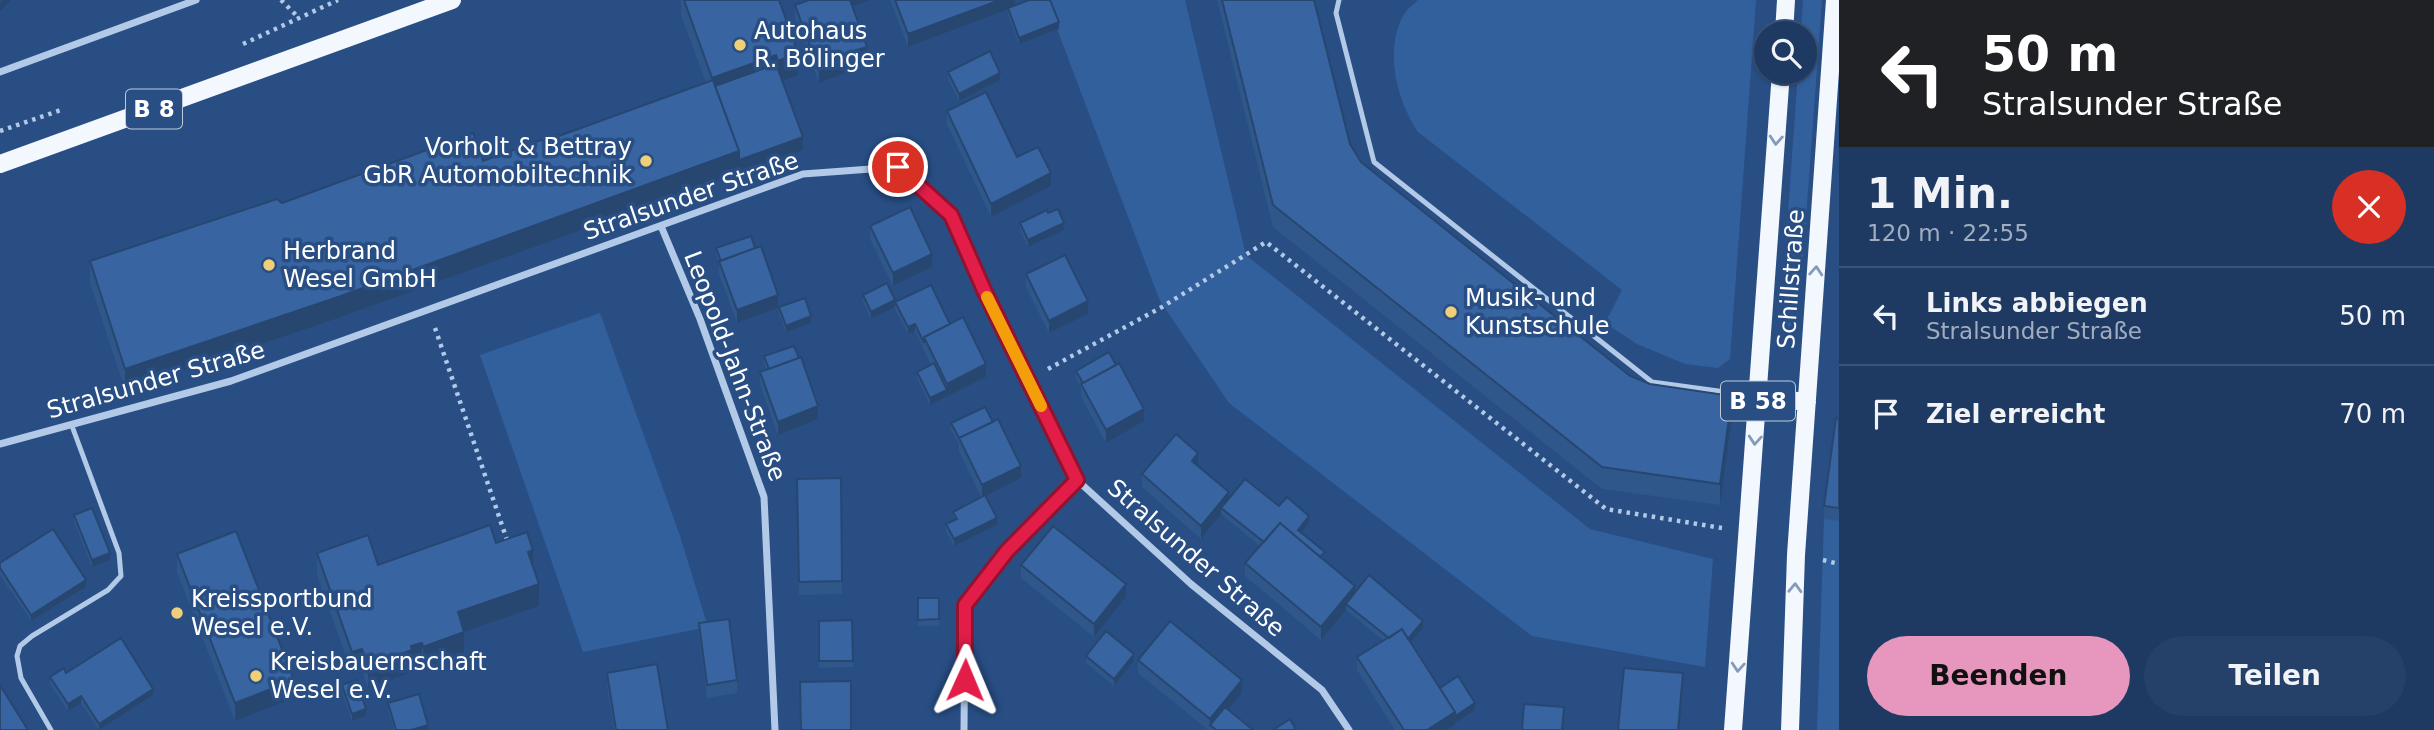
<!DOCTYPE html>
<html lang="de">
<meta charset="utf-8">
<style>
:root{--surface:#1e3a63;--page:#264169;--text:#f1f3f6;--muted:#a1adbe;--line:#3c5478;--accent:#e797bd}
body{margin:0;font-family:"DejaVu Sans",sans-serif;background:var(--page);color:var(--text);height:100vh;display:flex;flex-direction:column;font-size:26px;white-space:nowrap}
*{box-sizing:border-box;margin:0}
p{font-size:23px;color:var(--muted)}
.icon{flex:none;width:38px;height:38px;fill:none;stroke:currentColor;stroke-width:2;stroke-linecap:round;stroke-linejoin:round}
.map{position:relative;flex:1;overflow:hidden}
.panel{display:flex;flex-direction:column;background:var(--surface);width:595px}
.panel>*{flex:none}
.top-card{background:#202124;color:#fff;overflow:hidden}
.tools{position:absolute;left:1754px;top:21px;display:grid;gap:14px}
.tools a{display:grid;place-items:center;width:63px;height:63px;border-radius:50%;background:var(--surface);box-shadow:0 2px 5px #0004,0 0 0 2px var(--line);font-size:35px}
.pin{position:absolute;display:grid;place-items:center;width:60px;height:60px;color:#fff;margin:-30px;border:4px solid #fff;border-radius:50%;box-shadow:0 2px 7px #0007}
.me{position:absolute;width:77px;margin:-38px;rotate:1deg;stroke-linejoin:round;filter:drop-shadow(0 0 5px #0008)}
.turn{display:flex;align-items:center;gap:24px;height:147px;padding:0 28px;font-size:32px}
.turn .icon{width:91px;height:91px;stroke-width:2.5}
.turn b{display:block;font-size:49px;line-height:60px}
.round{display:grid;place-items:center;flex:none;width:74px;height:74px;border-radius:37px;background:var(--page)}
.headline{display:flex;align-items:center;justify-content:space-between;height:119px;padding:0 28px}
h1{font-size:42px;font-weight:800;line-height:52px}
.primary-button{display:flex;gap:14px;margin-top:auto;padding:14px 28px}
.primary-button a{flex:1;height:80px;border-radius:42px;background:var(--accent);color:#111;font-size:28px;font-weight:800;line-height:80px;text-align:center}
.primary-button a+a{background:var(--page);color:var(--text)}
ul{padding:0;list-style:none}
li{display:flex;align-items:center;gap:21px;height:98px;padding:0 28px;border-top:2px solid var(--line)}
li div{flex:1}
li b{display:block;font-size:26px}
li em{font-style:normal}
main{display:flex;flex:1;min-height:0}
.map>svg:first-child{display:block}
.green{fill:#32609c}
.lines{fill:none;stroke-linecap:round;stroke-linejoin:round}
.path{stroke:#b2c9e7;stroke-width:4.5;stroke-dasharray:3.5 5;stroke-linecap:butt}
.lane{stroke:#b2c9e7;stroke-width:5}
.street{stroke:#b2c9e7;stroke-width:7}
.primary{stroke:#f3f7fe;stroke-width:18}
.wall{fill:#30578a}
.shaded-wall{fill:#274771}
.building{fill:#3865a1;stroke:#274771;stroke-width:2}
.oneway{stroke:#839abb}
.route-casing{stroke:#92132f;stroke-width:18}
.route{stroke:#e11d48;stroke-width:12}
.slow{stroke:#f59e0b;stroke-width:12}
.poi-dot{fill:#efcf78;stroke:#284e84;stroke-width:2.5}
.labels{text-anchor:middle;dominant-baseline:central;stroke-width:7;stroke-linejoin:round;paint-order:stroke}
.shield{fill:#284e84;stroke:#becada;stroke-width:2}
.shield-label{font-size:23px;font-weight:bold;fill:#fff}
.poi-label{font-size:24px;fill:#fff;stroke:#284e84;text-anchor:start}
.street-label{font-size:24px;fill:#fff;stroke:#284e84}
</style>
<main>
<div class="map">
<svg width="1839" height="730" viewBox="0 0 1839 730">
<rect width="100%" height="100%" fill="#284e84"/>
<path class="green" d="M1046,0h139l61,255 344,274 123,30 -8,108 -173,-31 -303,-233 -69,-102z
M1418,0h338l-26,359 -12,9 -33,-4 -48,-20 -32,-21 17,-33 -204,-158c-21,-32 -34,-80 -15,-116 3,-6 10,-11 15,-16z
M1803,0h19l-24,327 -18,-2 18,-253h6v-39h-3z
M600,313l80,223 28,91 -125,25 -103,-297z
M1839,417v313h-22l7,-211z"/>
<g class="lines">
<path class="path" d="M281,0l17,17
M243,44l95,-44
M0,131l61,-21
M435,328l72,212
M1048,369l114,-62 104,-65 340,267 116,19
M1823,560l16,4"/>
<path class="lane" d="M1339,0l-3,13 38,149 278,220 103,14
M965,605l42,-54 70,-71
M51,730l-30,-52 -4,-22 3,-10 12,-10 76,-46 13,-14 -2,-23 -47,-127"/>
<path class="street" d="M0,72l196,-72
M661,226l39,93 64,178 11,233
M0,444l231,-63 572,-207 95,-7 53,48 33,75 93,190 114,104 131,106 27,40
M964,730l1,-125"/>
<path class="primary" d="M1784,33l2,-33
M0,164l452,-164
M1758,397l49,5
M1733,730l48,-658
M1790,730l6,-175 39,-555"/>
</g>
<path class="wall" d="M681,0h98l19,75 -16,6 21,69 -462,167 -216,73 -35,-107v-22l192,-58 201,-42 76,-25 147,-53 -25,-68z
M890,0h125v6l44,23 -40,15 -11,-29v-5l-100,37z
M1217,0h97l36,144 11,18 269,214 102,41 -12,88 -118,-16 -329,-262z
M795,5l72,55 -11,3v6l-37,14 -24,-65z
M948,72l52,8 -41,21 -11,-22z
M947,111l70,46 34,29 -60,31 -44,-93z
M1048,213l16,17 -36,17 -8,-17v-7z
M870,226l62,41 -39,19 -23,-47z
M716,248l62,60 -41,15 -18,-49v-11l-3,-8z
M1026,274l62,40 -39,19 -23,-46z
M863,295l32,12 -24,12 -8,-17z
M895,302l55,22 36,53 -56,28 -13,-27v-6l14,-7 -16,-34 -7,3 -13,-25z
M779,307l32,16 -25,9 -7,-18z
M764,356l54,63 -40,16 -18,-50v-13l6,-2 -2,-7z
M1076,371l68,50 -38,22 -25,-46v-10l-5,-9z
M1839,419v102l-15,-2v-13z
M951,423l70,55 -35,18 11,29 -43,21 -8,-15v-7l8,-4 -1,-8 28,-15 -22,-46v-7l-8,-14z
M1198,466l31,33 50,7 30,16 -8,10 24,27 -1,1 31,32 68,36 -12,14 29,46 35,22 -20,13v2l-8,5h-52l-38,-60v-13l27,-16 -38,-31 -25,30 -76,-64v-13l15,-17 -39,-32 -20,25 -59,-52v-13z
M797,479l45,102v13l-43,1z
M74,515l36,45 -18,7 -18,-45z
M496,543l37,26 6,37 -75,26v21l-41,15 -1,-4 -10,4v4l-44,16 -6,-18 -10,4 -35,-99v-22l61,12z
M177,554l117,144 -59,23 -58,-149z
M0,563l86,24 -55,34 -31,-46z
M1021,565l105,32 -32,40 -73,-59z
M918,598h21v28h-21z
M852,620l1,47 -34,1v-47z
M699,623l38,57v13l-30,5 -8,-62z
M1086,656l48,5 -20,25 -28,-23z
M1138,660l104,33 -14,17 25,20h-45l-70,-57z
M66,673l87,22 -54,35 -18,-27 -13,8 -18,-27v-7z
M607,673l61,57h-54l-7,-44z
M342,685l24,31 -14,5 -10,-29z
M388,703l40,27h-34l-6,-20z"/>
<path class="shaded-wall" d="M2,0h9l-11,11v-6z
M852,0h18l-22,8v-7z
M1000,0h15v7l-107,40v-13z
M1059,22v7l-40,15v-6z
M867,47v13l-11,3v6l-37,14v-13l35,-19z
M798,53v22l-20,8v-22z
M776,55v21l-64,11v-9z
M1000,73v7l-41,21v-7z
M803,137v13l-64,23v-13z
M739,151v22l-398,144 -216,73v-21z
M1051,173v13l-60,31v-13z
M1064,223v7l-36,17v-7z
M932,254v13l-39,19v-13z
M778,295v13l-41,15v-13z
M895,300v7l-24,12v-7z
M1088,301v13l-39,19v-12z
M811,316v7l-25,9v-6z
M915,324v7l-7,3v-7z
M986,364v13l-56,28v-7l17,-8v-6z
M1732,396v21l-12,88v-21z
M818,406v13l-40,16v-13z
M1144,409v12l-38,22v-13z
M1198,453v13l-6,8v-13z
M1021,466v12l-39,20v-13z
M1229,492v13l-8,3v6l-20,25v-13z
M1309,516v6l-11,15v-7z
M997,518v7l-43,21v-7z
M533,550v21l-5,-19z
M110,553v7l-18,7v-7z
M86,580v7l-55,34v-6z
M539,584v22l-81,28v-22z
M1126,584v13l-32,40v-13z
M1355,586v13l-9,5v6l-25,30v-13z
M1423,621v7l-17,20v-7z
M464,632v21l-41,15v-21z
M422,643v21l-10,4v4l-44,16v-22l43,-20z
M362,649v21l-10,4v-22z
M1134,654v7l-20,25v-7z
M1683,673v13l-4,44h-1z
M294,680v18l-59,23v-18z
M1242,680v13l-29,35 -3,-3v-6z
M153,689v6l-54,35v-6z
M81,696v7l-13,8v-7z
M1475,703v7l-20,13v2l-8,5h-20l28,-18z
M366,709v7l-14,5v-7z
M428,725v5h-17z"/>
<path class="building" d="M684,0h95l19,53 -20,8 -2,-6 -64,23z
M809,0h41l17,47 -13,4 2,5 -37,14 -24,-65z
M895,0h105l-92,34z
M1029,0h21l9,22 -40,16 -11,-30z
M1222,0h92l36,144 11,18 269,214 20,8 82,12 -12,88 -118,-17 -329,-262z
M990,51l10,22 -41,21 -11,-22z
M776,64l27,73 -64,23v-9l-24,-65z
M713,80l26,71 -398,145 -216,73 -35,-108 187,-62 5,4 191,-70 10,28 75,-27 1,2z
M986,92l31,65 21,-10 13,26 -60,31 -44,-93z
M910,207l22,47 -39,19 -23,-47z
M1058,209l6,14 -36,17 -8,-17 27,-13 1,3z
M751,236l4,12 -34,13 -5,-13z
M761,246l17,49 -41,15 -18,-49z
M1065,255l23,46 -39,20 -23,-47z
M887,283l8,17 -24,12 -8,-17z
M931,285l19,39 -26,13v6l-9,-19 -7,3 -13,-25z
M805,298l6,18 -25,10 -7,-19z
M963,317l23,47 -39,20 -23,-47z
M794,346l5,12 -30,11 -5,-13z
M1109,352l7,13 -33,18 -7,-12z
M801,357l17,49 -40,16 -18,-50z
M934,363l13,27 -17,8 -13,-26z
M1119,363l25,46 -38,21 -25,-46z
M985,407l8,15 -34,16 -8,-15z
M1836,418l3,1v89l-15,-2z
M998,419l23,47 -39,19 -23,-47z
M1176,434l22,19 -6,8 37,31 -28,34 -59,-52z
M841,478l1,103 -43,1 -2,-103z
M1245,479l34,27 8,-9 22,19 -11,14 27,22 -5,5 -40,-34 -16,19 -43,-34z
M985,495l12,23 -43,21 -8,-15 11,-5 -4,-7z
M92,508l18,45 -18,7 -18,-45z
M1280,523l75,63 -34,41 -76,-64z
M490,525l6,18 31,-11 6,18 -5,2 11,32 -81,28 6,20 -41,15 -1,-4 -11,3 1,4 -44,16 -6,-17 -10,3 -35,-99 51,-18 10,30z
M1053,526l73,58 -32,40 -73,-59z
M53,529l33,51 -55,35 -31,-47v-5z
M236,531l58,149 -59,23 -58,-149z
M1369,575l54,46 -15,18 -6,-10 -13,9 -43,-34z
M918,598h21v21l-21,1z
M729,619l8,61 -30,5 -8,-62z
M852,620l1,41h-34v-40z
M1170,621l72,59 -32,39 -72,-59z
M1402,629l53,83 -28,18h-23l-47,-73z
M1106,631l28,23 -20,25 -28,-23z
M121,638l32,51 -54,35 -18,-28 -13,8 -18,-27 14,-9 2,5z
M657,664l11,66h-52l-9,-57z
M1624,668l59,5 -5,57h-60z
M1458,676l17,27 -20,13v-4l-15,-24z
M356,680l10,29 -14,5 -10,-29z
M851,681v49h-50l-1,-48z
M0,685l28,45h-28z
M419,694l9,31 -17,5h-15l-8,-27z
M1524,704l40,3 -2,23h-40z
M1225,707l28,23h-37l-6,-5z
M1290,719l6,11h-23z"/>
<defs><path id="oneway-chevron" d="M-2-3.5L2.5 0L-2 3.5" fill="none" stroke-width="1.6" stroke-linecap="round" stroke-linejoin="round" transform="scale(1.75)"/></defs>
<g class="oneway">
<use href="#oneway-chevron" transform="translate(1776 140) rotate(94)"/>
<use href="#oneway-chevron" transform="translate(1816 271) rotate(-86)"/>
<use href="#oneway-chevron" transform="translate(1755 440) rotate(94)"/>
<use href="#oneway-chevron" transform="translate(1795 588) rotate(-88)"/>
<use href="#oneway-chevron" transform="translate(1738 667) rotate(94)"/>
</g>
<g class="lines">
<g class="route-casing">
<path id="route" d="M898,167l53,48 33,75 93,190 -70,71 -42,54v75"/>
</g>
<use href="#route" class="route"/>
<path class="slow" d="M987,297l54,109"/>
</g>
<g class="poi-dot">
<circle cx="740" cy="45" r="7"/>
<circle cx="646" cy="161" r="7"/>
<circle cx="269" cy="265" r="7"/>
<circle cx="1451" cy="312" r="7"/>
<circle cx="177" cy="613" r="7"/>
<circle cx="256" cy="676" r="7"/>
</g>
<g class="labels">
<g class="shield">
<rect x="126" y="89.5" width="56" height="39" rx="5"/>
<rect x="1721" y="381.5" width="74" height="39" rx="5"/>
</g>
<g class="shield-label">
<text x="154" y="109">B 8</text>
<text x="1758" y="401">B 58</text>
</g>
<g class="poi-label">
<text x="754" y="31">Autohaus<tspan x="754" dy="28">R. Bölinger</tspan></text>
<text x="632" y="147" text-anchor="end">Vorholt &amp; Bettray<tspan x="632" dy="28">GbR Automobiltechnik</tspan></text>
<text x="283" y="251">Herbrand<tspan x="283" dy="28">Wesel GmbH</tspan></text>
<text x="1465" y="298">Musik- und<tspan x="1465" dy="28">Kunstschule</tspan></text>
<text x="191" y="599">Kreissportbund<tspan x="191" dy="28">Wesel e.V.</tspan></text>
<text x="270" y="662">Kreisbauernschaft<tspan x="270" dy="28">Wesel e.V.</tspan></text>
</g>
<g class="street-label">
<text transform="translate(691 196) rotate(-19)">Stralsunder Straße</text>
<text transform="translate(1791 279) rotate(-86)">Schillstraße</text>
<text transform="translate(735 366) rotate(69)">Leopold-Jahn-Straße</text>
<text transform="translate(156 380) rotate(-16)">Stralsunder Straße</text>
<text transform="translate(1196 558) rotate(41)">Stralsunder Straße</text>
</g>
</g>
</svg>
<div class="tools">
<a><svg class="icon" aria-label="search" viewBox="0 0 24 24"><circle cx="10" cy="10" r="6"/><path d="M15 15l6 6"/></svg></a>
</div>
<div class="pin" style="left:898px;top:167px;background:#d93025"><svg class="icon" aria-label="arrive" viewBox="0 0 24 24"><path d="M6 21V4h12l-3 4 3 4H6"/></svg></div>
<svg class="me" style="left:965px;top:680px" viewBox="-20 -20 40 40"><path d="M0-17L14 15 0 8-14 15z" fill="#e11d48" stroke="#fff" stroke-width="4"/></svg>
</div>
<section class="panel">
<div class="top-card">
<div class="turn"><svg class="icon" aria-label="left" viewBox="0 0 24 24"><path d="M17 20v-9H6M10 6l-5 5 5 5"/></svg><div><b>50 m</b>Stralsunder Straße</div></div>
</div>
<div class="headline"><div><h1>1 Min.</h1><p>120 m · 22:55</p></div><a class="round" style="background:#d93025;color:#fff"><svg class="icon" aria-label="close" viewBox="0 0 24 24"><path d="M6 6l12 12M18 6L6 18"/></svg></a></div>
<ul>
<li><svg class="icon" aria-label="left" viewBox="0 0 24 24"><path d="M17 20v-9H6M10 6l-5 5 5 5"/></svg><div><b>Links abbiegen</b><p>Stralsunder Straße</p></div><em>50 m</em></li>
<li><svg class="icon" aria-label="arrive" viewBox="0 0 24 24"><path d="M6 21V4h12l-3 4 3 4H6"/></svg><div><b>Ziel erreicht</b></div><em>70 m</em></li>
</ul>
<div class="primary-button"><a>Beenden</a><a>Teilen</a></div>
</section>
</main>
